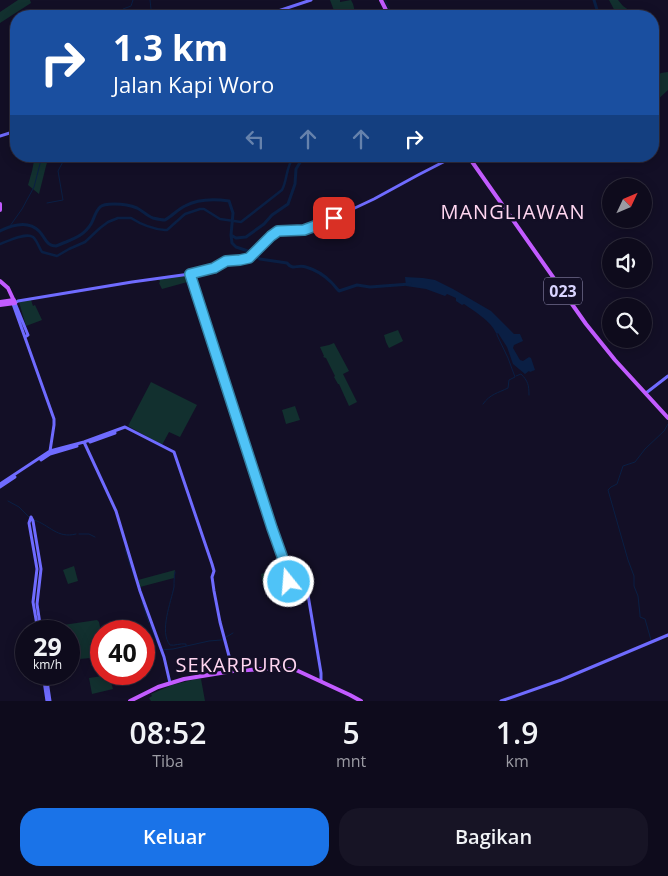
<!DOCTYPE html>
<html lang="id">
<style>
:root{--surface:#0e0b1c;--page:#171425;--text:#f1f3f6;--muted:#9b9ba3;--line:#2e2b3b;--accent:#1a73e8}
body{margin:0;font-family:"Open Sans",sans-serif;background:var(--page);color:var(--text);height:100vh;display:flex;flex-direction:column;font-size:19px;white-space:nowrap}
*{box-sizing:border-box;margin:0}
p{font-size:16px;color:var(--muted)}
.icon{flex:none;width:28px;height:28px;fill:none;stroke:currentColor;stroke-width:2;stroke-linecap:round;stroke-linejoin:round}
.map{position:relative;height:701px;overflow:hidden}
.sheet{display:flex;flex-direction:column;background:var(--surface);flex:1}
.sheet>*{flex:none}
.hud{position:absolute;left:10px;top:10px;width:649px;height:152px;border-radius:20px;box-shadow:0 2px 12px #0003,0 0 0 1px var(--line);background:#1a4fa0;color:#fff;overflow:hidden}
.needle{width:32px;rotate:46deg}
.tools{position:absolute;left:602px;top:178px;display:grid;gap:10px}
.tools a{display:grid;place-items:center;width:50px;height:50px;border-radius:50%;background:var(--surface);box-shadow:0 2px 12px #0003,0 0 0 1px var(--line);font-size:25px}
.speed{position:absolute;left:15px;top:620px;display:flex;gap:10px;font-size:25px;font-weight:700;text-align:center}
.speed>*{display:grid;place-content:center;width:65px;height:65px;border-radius:50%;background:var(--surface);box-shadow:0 2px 12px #0003,0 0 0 1px var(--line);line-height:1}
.speed small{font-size:12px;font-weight:400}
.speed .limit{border:8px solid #d22;background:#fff;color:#111}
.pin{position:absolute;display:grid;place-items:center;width:42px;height:42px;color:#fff;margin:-21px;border-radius:10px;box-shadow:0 2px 8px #0006}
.me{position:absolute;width:55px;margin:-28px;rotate:343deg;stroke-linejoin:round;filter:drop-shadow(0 0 4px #0008)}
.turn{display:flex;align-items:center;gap:18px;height:105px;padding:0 20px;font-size:22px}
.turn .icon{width:65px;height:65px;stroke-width:2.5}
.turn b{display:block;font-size:35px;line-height:42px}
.lanes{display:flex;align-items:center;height:48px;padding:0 20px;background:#0003;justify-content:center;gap:25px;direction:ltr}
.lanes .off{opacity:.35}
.eta{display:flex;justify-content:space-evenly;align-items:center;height:85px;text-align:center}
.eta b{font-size:30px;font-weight:600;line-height:35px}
.button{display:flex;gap:10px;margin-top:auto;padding:10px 20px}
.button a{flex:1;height:58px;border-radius:20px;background:var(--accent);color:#fff;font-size:20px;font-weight:600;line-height:58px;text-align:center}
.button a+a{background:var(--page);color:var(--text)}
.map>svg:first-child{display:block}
.green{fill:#12302f}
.water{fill:#0a1f44}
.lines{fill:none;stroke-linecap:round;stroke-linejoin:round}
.stream{stroke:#0a1f44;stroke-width:1}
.canal{stroke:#0a1f44;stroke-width:2.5}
.river{stroke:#0a1f44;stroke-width:3}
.secondary{stroke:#6f6bff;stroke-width:3}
.primary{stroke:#c25bff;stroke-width:4}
.route-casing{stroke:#337fa1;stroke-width:12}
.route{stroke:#4fc3f7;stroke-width:9}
.labels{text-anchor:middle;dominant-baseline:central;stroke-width:5;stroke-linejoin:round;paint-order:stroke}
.shield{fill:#130f26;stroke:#9e99be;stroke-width:1}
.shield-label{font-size:16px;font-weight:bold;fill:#d9d4ff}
.quarter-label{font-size:20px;letter-spacing:1px;fill:#ffd6f0;stroke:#130f26}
</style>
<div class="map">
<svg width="668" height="701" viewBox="0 0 668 701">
<rect width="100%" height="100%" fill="#130f26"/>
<path class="green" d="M18,0h12l1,3 -31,20v-11z
M330,0h10v2l11,-2 2,4 3,12h-20z
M609,0h9l5,6 7,5v2l-13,2z
M668,72v18l-15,14v-25l8,-6z
M35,156h14l-3,10 -7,28 -11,-9 4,-14z
M188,275l3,6 -29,8 -3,-6 1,-1 -1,-3z
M31,300l2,6 2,-1 7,15 -16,6 -7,-24z
M398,330l5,11 -14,7 -3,-6 -2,-7z
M334,343l15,28 -6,3 14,28 -8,4 -10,-22h-1l-4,-7 1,-1 -9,-18 -3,-1 1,-1 -4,-9 9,-2z
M151,382l46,23 -17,32 -11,-5 -7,13 -34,-19z
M295,406l5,14 -14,4 -4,-14z
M74,566l4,15 -10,3 -5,-14z
M285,567l3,15 -24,8 -3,-16z
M175,570l-1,8 -34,9 -2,-7z
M97,620l2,2 2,10v25l-32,3v-29h-26v-3z
M109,675l4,14 -21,5 -3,-16z
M196,679h5l4,22h-54l-2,-3 3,-2 -1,-2 21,-9z"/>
<path class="water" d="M405,277l18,1 12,2 18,9 38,22 23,23h6l3,7 -9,4 -1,3 7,12 3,1 6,-4 2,1 4,12 -5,2 -1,-1 -4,3 -12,-10 -6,-17 -9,-14h-2c-6,-13 -21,-21 -32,-29l-2,1 -6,-4v-3l-9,-4 -2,2 -19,-7 -20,-3z"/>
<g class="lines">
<path class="stream" d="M385,0l8,16
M125,16l-3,-2 1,-5 8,-3 2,-6
M149,16l2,-7 -1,-9
M47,203l16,-3 -5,-29 8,-15
M10,226l12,-17 12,-22 7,-27 2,-4
M516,376l5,-2c7,7 8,11 8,21
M483,404c7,-10 15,-11 25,-16l1,-8 6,-3 -7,-19 -11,-23v-4
M8,501l11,6 10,10
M34,520c16,5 23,19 42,14
M79,534h10l6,3
M125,549l6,19
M132,570l3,9
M175,572c-1,5 -1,10 -1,15 -3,15 -15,45 -4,58 5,1 10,-2 16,-1v2
M142,602l7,21
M150,625l10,25 13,-1 36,-8 12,-1 12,-7
M651,640l-6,-21 -5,-2v-2l-2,-19 -4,-10v-10l-6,-16 -20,-70 3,-3 6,-3 6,-18 12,-4 10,-13 19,-18 4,-7"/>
<path class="canal" d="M0,244c8,-3 26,-12 33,-7 4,3 6,11 9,15l15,4 12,-7 16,-7 15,-14 8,-6 10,-4h13c11,7 21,11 34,12h2l18,-16 15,-5h4l16,10 21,3 41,-32c6,-12 3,-21 12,-34"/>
<path class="river" d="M594,0l4,13 2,3
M0,231c12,-6 28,-11 39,0 6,6 7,15 17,15 3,-1 7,-3 10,-4 10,-4 19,-8 25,-18 3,-5 4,-12 9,-17 3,-3 10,-3 14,-3 7,0 16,1 23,4 6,3 10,8 16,10 4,1 8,2 12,2 7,-4 12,-10 20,-14 13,-7 30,-7 44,-5l4,12 -2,22 5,3 10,-1 18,-13 8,-9 16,-11 7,-20 1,-15 8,-13
M231,235l1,8 4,4 12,4 12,8 27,4c6,8 10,1 19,4 10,3 17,7 25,15 3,3 5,6 8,9l18,-6 13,2 40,-3"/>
<path class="secondary" d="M263,16l48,-16
M0,136l16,-5
M190,274l93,289 4,6 2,13 2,1 13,-3 4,4 -1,5 14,84v8
M13,304l41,115v6l-4,26
M25,337l3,-2 -13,-32 3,-2 114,-19 65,-9 17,-5 12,-7 14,-1 9,-2 22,-22 6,-5 27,-2 19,-6 51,-24 44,-24 37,-19
M646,393l22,-17
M84,442l32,69 24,80 24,66 6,26
M90,442l25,-9
M41,460l9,-6 27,-8
M0,484l50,-33 34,-9 41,-15 49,25 38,112 2,7 -2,6 2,14 6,31 13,49
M0,487l15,-10
M31,517l-2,6 8,46 -4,33 5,29
M31,517l2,4 8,48 -4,35 4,27
M43,674l4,27
M46,674l4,27
M501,701l60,-21 107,-45"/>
<path class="primary" d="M381,0l8,16
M468,156l118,168 29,36 53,58
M0,204v6
M0,281l8,7 7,15 -15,2
M0,302l14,-2
M130,701l28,-14 26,-8 49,-8 44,-3 19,2 54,25 11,6"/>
</g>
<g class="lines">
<g class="route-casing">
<path id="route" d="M289,582l-2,-12 -15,-42 -82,-254 24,-6 12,-7 14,-1 9,-2 22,-22 7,-5 26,-1 19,-7 11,-5"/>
</g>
<use href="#route" class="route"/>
</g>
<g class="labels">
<rect class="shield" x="544" y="277.5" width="38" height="27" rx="4"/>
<g class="shield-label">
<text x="563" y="291">023</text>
</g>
<g class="quarter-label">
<text x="513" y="211">MANGLIAWAN</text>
<text x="237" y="664">SEKARPURO</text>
</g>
</g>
</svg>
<div class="tools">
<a><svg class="needle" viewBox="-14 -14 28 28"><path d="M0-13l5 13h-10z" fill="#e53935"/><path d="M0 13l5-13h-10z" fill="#9b9ba3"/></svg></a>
<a><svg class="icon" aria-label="sound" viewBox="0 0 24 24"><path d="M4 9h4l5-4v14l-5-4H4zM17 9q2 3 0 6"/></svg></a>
<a><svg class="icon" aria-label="search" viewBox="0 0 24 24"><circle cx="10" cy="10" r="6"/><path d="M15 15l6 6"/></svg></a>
</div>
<div class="speed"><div>29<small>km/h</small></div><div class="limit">40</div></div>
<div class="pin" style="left:334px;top:218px;background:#d93025"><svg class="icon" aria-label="arrive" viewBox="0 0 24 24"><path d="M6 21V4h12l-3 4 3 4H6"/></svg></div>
<svg class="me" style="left:289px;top:582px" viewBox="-20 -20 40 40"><circle r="17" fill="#4fc3f7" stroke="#fff" stroke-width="3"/><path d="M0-11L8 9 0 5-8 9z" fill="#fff"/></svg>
<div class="hud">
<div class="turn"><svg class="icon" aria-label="right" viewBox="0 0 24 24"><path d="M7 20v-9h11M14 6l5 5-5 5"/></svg><div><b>1.3 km</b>Jalan Kapi Woro</div></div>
<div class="lanes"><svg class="icon off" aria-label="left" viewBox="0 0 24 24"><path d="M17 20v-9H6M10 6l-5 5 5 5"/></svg><svg class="icon off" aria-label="ahead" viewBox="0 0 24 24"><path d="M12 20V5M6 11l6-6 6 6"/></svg><svg class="icon off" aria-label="ahead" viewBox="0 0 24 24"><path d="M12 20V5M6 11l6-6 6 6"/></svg><svg class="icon" aria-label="right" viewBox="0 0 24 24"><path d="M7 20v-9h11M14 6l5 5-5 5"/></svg></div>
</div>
</div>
<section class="sheet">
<div class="eta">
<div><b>08:52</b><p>Tiba</p></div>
<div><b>5</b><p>mnt</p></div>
<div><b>1.9</b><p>km</p></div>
</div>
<div class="button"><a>Keluar</a><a>Bagikan</a></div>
</section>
